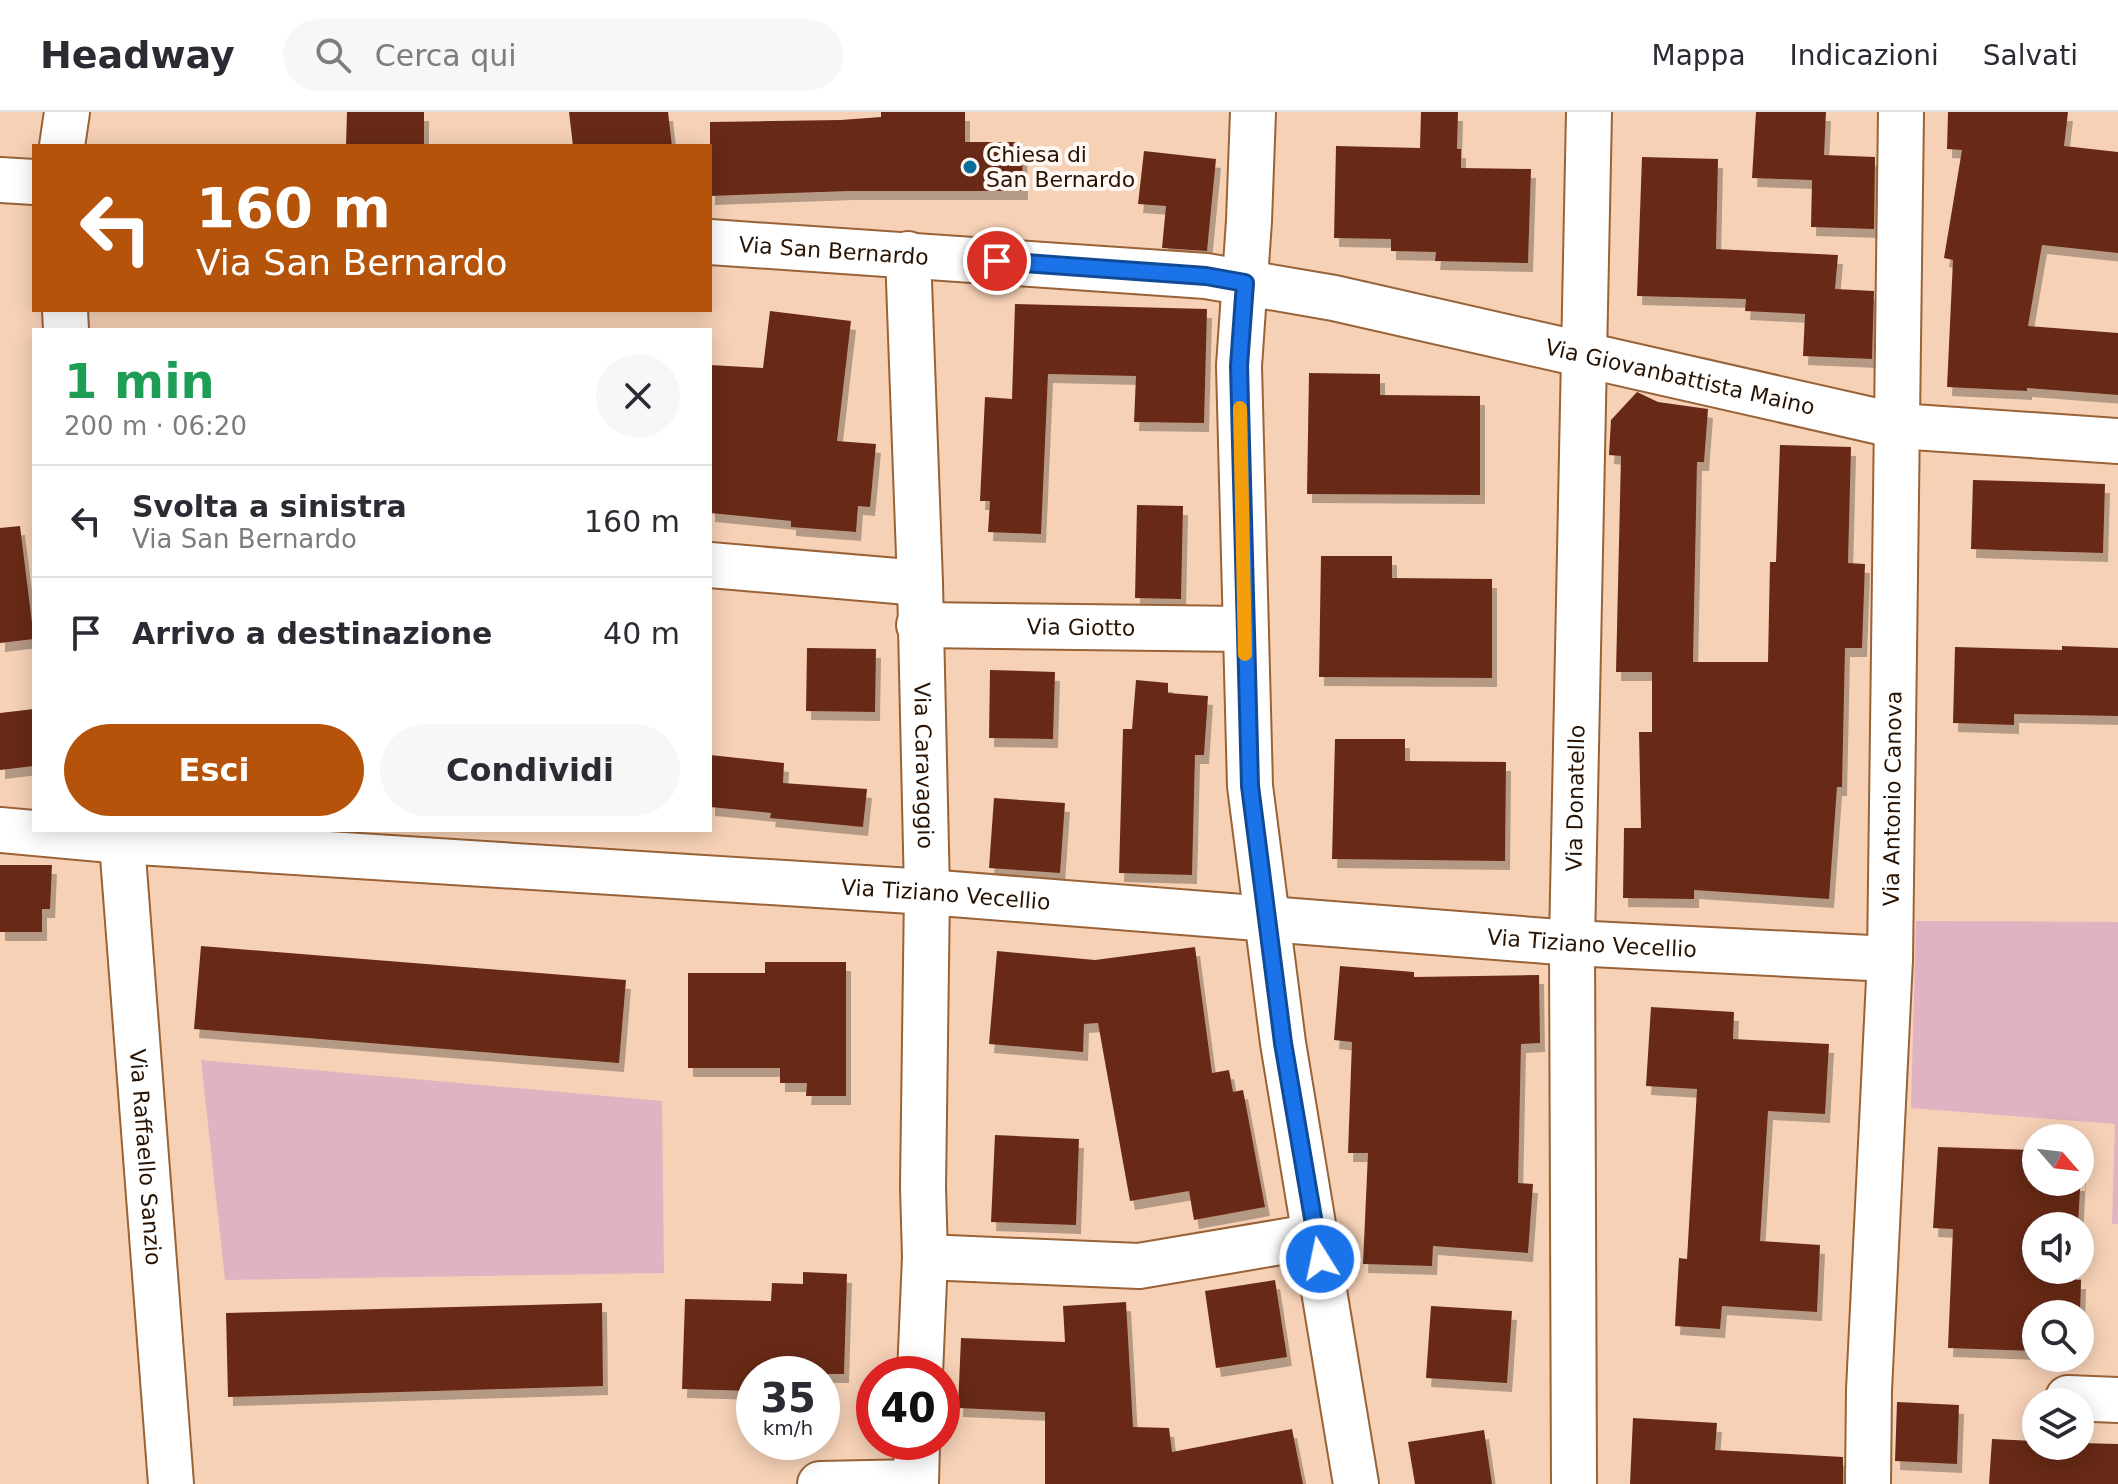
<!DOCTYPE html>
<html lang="it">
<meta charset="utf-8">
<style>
:root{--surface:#fff;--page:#f7f7f7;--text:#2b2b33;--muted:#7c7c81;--line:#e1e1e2;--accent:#b45309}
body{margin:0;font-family:"DejaVu Sans",sans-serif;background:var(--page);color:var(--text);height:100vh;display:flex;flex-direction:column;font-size:30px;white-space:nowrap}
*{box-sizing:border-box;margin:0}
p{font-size:26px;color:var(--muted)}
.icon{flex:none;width:44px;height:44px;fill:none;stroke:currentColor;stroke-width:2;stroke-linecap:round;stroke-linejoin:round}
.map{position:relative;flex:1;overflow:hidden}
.panel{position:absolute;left:32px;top:216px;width:680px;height:504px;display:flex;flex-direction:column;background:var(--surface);border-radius:0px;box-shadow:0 4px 20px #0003}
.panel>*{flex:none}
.hud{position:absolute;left:32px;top:32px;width:680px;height:168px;border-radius:0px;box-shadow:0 4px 20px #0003;background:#b45309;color:#fff;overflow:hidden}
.needle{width:52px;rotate:118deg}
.tools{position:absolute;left:2022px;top:1012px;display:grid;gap:16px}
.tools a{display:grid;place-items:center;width:72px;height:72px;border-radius:50%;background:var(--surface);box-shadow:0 4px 20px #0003;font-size:40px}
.speed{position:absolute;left:736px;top:1244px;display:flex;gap:16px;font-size:40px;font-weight:700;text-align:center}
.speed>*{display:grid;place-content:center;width:104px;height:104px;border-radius:50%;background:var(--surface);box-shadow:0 4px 20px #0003;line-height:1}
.speed small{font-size:20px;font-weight:400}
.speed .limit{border:12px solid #d22;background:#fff;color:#111}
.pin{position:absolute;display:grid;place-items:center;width:68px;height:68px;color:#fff;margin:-34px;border:4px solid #fff;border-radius:50%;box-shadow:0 2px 8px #0007}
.me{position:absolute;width:88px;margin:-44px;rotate:350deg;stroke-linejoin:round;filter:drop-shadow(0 0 6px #0008)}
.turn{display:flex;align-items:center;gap:28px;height:168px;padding:0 32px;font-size:36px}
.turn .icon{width:104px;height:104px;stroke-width:2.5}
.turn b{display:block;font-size:56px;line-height:68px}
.round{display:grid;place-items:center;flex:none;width:84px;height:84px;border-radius:42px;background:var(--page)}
.headline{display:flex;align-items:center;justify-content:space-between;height:136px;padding:0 32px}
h1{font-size:48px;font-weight:600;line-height:60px;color:#1e9e55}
.primary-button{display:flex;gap:16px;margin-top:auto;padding:16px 32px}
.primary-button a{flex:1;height:92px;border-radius:48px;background:var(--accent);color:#fff;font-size:32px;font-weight:600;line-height:92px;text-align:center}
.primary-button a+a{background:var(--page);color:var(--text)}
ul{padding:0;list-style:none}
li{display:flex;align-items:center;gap:24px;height:112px;padding:0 32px;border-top:2px solid var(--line)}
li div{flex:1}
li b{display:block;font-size:30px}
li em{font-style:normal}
header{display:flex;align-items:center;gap:48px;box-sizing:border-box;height:112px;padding:0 40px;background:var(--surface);border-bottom:2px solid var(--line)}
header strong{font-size:38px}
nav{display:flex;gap:44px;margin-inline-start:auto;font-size:28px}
.search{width:560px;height:72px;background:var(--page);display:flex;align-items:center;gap:20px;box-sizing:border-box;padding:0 28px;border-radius:44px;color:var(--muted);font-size:30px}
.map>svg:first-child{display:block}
.green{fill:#e1b3c2}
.building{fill:#682b18;filter:url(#shadow)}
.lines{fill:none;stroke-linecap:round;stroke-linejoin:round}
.minor-casing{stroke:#996237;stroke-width:48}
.minor{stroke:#fff;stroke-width:44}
.route-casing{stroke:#114b97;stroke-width:20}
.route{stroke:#1a73e8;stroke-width:14}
.slow{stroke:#f59e0b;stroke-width:14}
.poi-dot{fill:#0b6c9b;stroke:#fff8f4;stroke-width:3}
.labels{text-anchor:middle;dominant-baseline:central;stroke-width:8;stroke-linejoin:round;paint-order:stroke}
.poi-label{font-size:22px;fill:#291302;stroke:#fff8f4;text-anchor:start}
.street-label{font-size:22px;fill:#291302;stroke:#fff8f4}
</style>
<header>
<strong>Headway</strong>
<div class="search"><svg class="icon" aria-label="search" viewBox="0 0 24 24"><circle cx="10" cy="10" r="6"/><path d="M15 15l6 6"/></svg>Cerca qui</div>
<nav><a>Mappa</a><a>Indicazioni</a><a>Salvati</a></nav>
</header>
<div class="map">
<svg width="2118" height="1372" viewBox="0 0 2118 1372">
<defs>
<filter id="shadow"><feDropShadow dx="5" dy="9" stdDeviation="0" flood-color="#0004"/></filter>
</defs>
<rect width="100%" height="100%" fill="#f6d1b6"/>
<path class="green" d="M1916,809l202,1v302h-6l3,-100 -204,-16z
M201,948l461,41 2,172 -439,7z"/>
<path class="building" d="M347,0h77v34h-78z
M569,0h99l4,34h-99z
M881,0h84v30h57l1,49h-174l-139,5v-74l131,-2 40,-3z
M1421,0h37l-1,37h4v19l70,1 -3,94 -93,-2 1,-9 -45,-1v-12l-57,-1 2,-92 84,2z
M1756,0h70l-2,43 51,2 -1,72 -63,-2 1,-47 -60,-2z
M1948,0h120l-4,34 54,6v101l-76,-8 -14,81 90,7v62l-91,-7v3l-80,-4 6,-127 -9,-2 18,-108 -15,-1z
M1144,39l72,8 -9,92 -45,-3 4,-42 -28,-2z
M1642,45l76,2 -2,90 122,6 -3,34 39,2 -2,68 -69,-3 2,-42 -60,-3 1,-12 -109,-3z
M1015,192l192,5 -3,114 -70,-1 2,-46 -88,-2 -7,160 -53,-2 2,-31h-10l5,-104 27,2z
M770,199l81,10 -14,120 39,3 -6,63 -12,-1 -2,26 -65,-5v-6l-81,-8v-148l53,3z
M1309,261l71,1v21l100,1v99l-173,-1z
M1637,280l21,10 50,7 -4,53h-7l-4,200h75l2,-100h6l4,-117 71,2 -3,116 17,1 -3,84h-17l-3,139h-5l-8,112 -135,-9v9l-71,-1 1,-70h17l-2,-96h13v-60h-36l5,-216 -12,-1 2,-35z
M1973,368l132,4 -2,69 -132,-4z
M1137,393l46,1 -2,93 -46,-1z
M20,414l14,113 -34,4v-115z
M1321,444h71v22l100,1v99l-173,-1z
M2062,534l56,2v68l-104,-2v11l-61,-2 2,-76 107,3z
M807,536l69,1 -1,63 -69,-1z
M990,558l65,2 -2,67 -64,-1z
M1136,568l32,3v10l40,3 -4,59h-9l-3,120 -73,-2 4,-144h9z
M34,597v57l-34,4v-57z
M1335,627h70v22l101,1 -1,99 -173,-2z
M710,643l74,8 -1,20 84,6 -4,38 -93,-9 1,-5 -61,-6z
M994,686l71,5 -5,70 -71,-5z
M0,753h52l-2,44h-8v23h-42z
M201,834l425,34 -7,83 -425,-34z
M1195,835l17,126 17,-3 4,22 10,-2 22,117 -71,13 -5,-29 -59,10 -32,-178 -14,1 -1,28 -94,-8 8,-93 98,9z
M765,850h81v134h-40l1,-13h-27v-15h-92v-95h77z
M1340,854l74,6v5l125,-2 1,68 -19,1 -3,139 15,1 -5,69 -95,-7 -1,20 -69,-2 5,-111h-20l4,-111 -18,-2z
M1651,895l83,5 -1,27 96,5 -4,70 -57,-3 -8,130 60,4 -3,67 -95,-6 -2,23 -45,-3 4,-68 8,1 10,-170 -51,-3z
M995,1023l84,4 -3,86 -85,-3z
M1938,1035l98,3v32h44v-30h2l-4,74h-42v44h40v10h5l-1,34h-44v37l-88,-3 5,-119 -20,-1z
M803,1160l44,2 -3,100h-90v17l-72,-2 3,-90 86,2 1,-18 31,1z
M1275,1168l12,77 -71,11 -11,-77z
M1126,1190l7,125 36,1 3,24 120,-23 11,55h-258v-72l-87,-4 3,-70 104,4 -2,-36z
M602,1191l1,83 -375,11 -2,-84z
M1431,1194l81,5 -5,72 -81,-5z
M1897,1290l62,3 -2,59 -62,-3z
M1633,1306l84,5 -2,27 128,7v27h-213z
M1484,1318l8,54h-77l-7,-42z
M1992,1327l44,2v5h44v-3l38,1v40h-129z"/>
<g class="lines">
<g class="minor-casing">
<g id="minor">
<path d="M1253,0l-4,109 -10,145 11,420 33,257 73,441"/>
<path d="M62,34l5,-34"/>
<path d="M0,68l34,2"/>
<path id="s1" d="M710,130l496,34 128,22 564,128 220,15"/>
<path id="s2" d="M908,142l12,329 7,309 -4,295 2,70 -5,117"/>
<path d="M65,198l1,20"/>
<path d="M710,453l210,18"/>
<path id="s3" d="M919,513l325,4"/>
<path id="s4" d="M0,718l122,11 805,51 645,51 318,16"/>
<path id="s5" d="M121,718l50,654"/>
<path d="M925,1145l214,9 177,-30"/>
<path d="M2068,1286l50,2"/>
<path d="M820,1372l96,-2"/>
<path d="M916,1372l1,-42"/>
<path id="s6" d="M1574,1372l-2,-541 17,-831"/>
<path id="s7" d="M1868,1372l1,-94 21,-431 11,-847"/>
</g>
</g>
<use href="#minor" class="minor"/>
</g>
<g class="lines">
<g class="route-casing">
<path id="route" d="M997,149l209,15 39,7 -6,83 11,420 33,257 37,216"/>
</g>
<use href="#route" class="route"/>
<path class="slow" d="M1240,296l5,246"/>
</g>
<circle class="poi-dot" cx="970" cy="55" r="8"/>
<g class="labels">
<g class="poi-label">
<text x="986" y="42">Chiesa di<tspan x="986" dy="25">San Bernardo</tspan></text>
</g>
<g class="street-label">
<text stroke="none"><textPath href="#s1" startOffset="124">Via San Bernardo</textPath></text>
<text stroke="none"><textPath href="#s1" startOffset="982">Via Giovanbattista Maino</textPath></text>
<text stroke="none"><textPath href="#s3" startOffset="162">Via Giotto</textPath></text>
<text stroke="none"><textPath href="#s2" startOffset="512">Via Caravaggio</textPath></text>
<text stroke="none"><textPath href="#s6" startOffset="686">Via Donatello</textPath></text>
<text stroke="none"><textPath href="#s7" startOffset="686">Via Antonio Canova</textPath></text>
<text stroke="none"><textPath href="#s4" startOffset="948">Via Tiziano Vecellio</textPath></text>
<text stroke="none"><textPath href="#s4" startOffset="1596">Via Tiziano Vecellio</textPath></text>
<text stroke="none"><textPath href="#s5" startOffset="328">Via Raffaello Sanzio</textPath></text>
</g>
</g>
</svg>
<div class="tools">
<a><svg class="needle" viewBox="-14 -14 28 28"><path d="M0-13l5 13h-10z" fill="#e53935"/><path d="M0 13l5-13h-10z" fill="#7c7c81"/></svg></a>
<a><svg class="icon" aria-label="sound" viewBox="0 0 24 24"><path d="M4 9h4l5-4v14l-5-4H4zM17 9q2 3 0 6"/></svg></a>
<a><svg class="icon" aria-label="search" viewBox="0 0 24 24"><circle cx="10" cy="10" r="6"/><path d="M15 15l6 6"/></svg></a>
<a><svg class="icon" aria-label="layers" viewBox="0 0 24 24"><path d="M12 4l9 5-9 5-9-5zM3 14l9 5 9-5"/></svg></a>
</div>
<div class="speed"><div>35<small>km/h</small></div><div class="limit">40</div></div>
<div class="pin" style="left:997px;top:149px;background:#d93025"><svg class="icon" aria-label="arrive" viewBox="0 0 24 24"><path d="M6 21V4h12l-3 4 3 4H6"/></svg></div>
<svg class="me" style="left:1320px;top:1147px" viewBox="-20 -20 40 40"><circle r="17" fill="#1a73e8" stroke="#fff" stroke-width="3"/><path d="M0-11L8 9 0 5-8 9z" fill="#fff"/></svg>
<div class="hud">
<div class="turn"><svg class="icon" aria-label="left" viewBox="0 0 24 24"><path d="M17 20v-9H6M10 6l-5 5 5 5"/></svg><div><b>160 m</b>Via San Bernardo</div></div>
</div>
<section class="panel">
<div class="headline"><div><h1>1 min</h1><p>200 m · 06:20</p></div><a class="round"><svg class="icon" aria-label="close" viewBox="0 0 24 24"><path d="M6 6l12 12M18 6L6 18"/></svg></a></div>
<ul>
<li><svg class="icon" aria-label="left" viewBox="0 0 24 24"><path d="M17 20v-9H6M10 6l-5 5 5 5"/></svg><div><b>Svolta a sinistra</b><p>Via San Bernardo</p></div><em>160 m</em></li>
<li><svg class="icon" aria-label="arrive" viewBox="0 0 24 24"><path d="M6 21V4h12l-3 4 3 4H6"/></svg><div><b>Arrivo a destinazione</b></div><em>40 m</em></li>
</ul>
<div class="primary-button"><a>Esci</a><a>Condividi</a></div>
</section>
</div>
